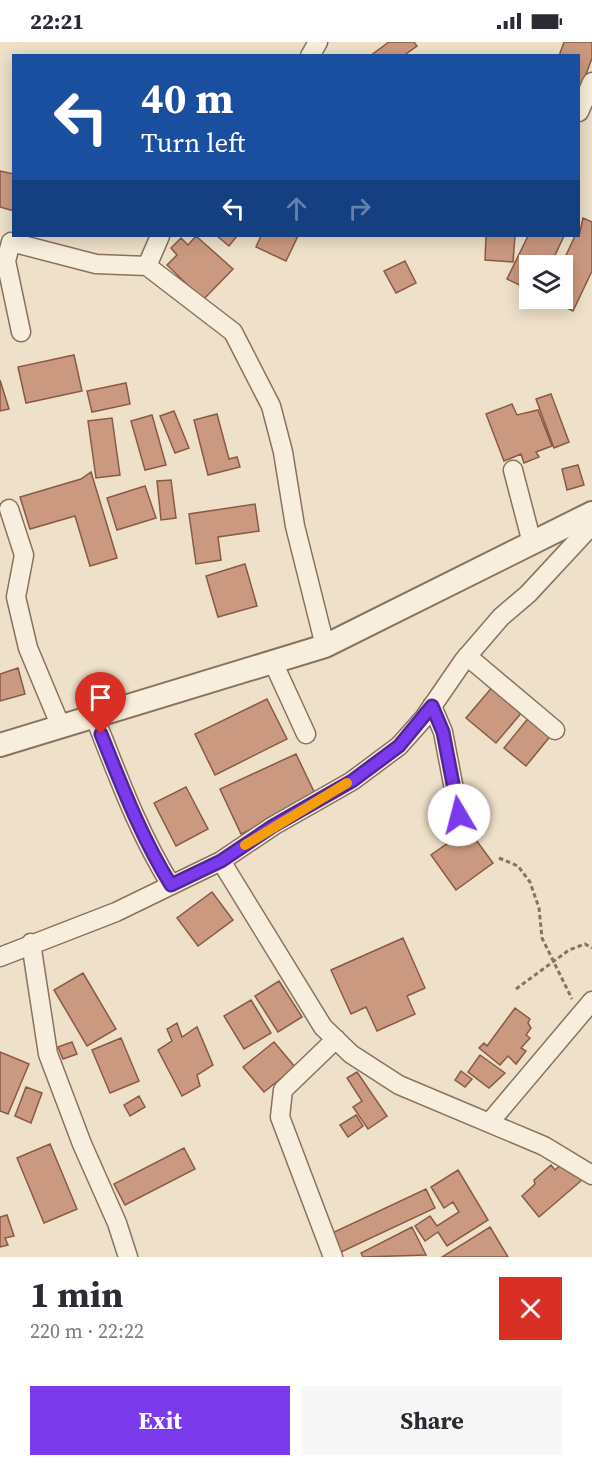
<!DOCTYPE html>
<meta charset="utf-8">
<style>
:root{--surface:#fff;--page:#f7f7f7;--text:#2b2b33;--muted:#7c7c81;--accent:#7c3aed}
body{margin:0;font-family:"Source Serif 4",serif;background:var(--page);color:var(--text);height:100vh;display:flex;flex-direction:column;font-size:22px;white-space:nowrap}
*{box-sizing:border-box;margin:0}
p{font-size:20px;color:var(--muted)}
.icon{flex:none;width:33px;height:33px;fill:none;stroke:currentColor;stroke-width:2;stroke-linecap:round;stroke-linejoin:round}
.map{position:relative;height:1215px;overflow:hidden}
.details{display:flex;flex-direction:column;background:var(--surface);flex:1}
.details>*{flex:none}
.guide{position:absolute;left:12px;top:12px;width:568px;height:183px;border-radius:0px;box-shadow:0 3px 15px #0003;background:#1a4fa0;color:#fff;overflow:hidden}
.controls{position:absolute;left:519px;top:213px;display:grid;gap:12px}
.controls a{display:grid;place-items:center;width:54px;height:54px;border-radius:0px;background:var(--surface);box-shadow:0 3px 15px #0003;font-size:30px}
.pin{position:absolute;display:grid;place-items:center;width:51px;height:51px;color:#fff;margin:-62px -26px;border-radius:50% 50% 50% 0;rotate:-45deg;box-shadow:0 0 6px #0007}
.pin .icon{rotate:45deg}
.me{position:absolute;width:66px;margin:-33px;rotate:352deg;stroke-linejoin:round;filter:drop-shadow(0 0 4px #0008)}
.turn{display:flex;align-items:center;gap:21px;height:126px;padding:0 30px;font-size:27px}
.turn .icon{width:78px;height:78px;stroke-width:2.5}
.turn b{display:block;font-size:42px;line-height:51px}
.lanes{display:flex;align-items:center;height:57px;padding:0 30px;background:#0003;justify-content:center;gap:30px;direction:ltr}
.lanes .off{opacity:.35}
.round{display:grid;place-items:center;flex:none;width:63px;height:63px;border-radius:0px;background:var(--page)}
.summary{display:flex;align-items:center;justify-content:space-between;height:102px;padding:0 30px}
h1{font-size:36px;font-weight:700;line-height:45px}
.button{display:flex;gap:12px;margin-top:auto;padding:12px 30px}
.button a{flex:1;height:69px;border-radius:0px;background:var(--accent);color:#fff;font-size:24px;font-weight:700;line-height:69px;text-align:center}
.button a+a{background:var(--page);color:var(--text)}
.status{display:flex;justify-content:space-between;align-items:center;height:42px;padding:0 30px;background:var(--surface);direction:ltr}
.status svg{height:16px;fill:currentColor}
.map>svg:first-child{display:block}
.building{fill:#cb9980;stroke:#895a44;stroke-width:1.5}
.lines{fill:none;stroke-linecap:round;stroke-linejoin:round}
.minor-casing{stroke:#8a725e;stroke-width:21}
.tertiary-casing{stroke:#8a725e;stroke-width:26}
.path{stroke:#8a725e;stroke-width:3;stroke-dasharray:4.5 3;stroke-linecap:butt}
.minor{stroke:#f8eedd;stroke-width:18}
.tertiary{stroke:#f8eedd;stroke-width:22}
.route-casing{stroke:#51269a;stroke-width:15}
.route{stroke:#7c3aed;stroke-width:10}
.slow{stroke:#f59e0b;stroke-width:10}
</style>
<div class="status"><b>22:21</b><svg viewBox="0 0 49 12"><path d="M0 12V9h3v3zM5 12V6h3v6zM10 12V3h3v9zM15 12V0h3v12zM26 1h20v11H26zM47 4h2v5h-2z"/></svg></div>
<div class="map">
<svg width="592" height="1215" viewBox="0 0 592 1215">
<rect width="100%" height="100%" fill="#eee0c9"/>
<path class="building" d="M389,0h25l3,4 -14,10h-33z
M564,0h28v16l-13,35v-37h-20z
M0,129l14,3v37l-14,-4z
M583,176l9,4v49l-19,40 -26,-13h15l-1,-32 14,-30h4z
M196,194l37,33 -30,31 -36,-35 10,-10 -6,-7 10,-10 7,7z
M217,194h20l-8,10z
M261,194h37l-12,25 -30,-14z
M486,194h29l-2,26 -28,-2z
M528,194h36l-14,30h-20v24l-23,-11z
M405,219l11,22 -20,10 -12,-22z
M74,313l8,36 -56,12 -8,-36z
M0,338l9,29 -9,2z
M126,341l4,21 -38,8 -5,-21z
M551,352l18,48 -15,6 -18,-49z
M512,362l5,11 21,-5 14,36 -16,6 3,5 -15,6 -3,-9 -17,7 -18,-47z
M174,369l15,37 -14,5 -15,-37z
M217,372l12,45 8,-2 3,10 -32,8 -14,-55z
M152,373l14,50 -21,5 -14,-49z
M112,376l8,57 -24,3 -8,-57z
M578,423l6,20 -17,5 -5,-21z
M91,430l26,86 -27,8 -15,-50 -45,13 -10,-32 61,-18z
M171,438l5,38 -15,2 -4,-39z
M145,444l11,32 -39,12 -10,-32z
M255,462l4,27 -41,6 3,23 -25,4 -7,-50z
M245,522l12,42 -39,11 -12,-41z
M18,626l7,26 -25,7v-27z
M494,643l29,26 -27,32 -30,-25z
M267,657l20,40 -72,36 -20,-41z
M530,674l22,18 -26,32 -22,-18z
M296,712l21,44 -76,36 -21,-45z
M186,745l22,42 -32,17 -22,-43z
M468,787l25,34 -37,27 -25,-35z
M212,850l21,28 -35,26 -21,-28z
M403,896l22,50 -18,8 8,18 -38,17 -11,-24 -15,7 -20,-44z
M83,931l33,56 -29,17 -33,-56z
M279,939l23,36 -24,15 -23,-36z
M251,958l20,33 -27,16 -20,-33z
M515,966l15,11 -2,4 3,5 -5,7 4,3 -9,10 5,3 -10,13 -8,-8 -8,9 -21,-17 5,-5 3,3z
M177,981l5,14 15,-10 16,38 -16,10 3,11 -18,10 -24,-46 14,-9 -5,-12z
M121,996l18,43 -29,12 -18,-43z
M72,1000l5,12 -14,5 -5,-12z
M274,1000l21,25 -31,25 -21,-25z
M0,1010l29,12 -21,50 -8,-3z
M480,1013l25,18 -16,15 -21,-16z
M461,1029l11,8 -7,8 -10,-7z
M357,1030l30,44 -19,13 -15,-22 9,-6 -15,-23z
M26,1045l16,6 -11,30 -16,-7z
M139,1054l6,11 -15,9 -6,-11z
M356,1073l7,11 -15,11 -8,-12z
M50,1102l27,65 -33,14 -27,-65z
M184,1106l11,21 -70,36 -11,-21z
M566,1118l16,20 -43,37 -17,-21 13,-12 -1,-4 17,-15 4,5z
M458,1128l30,50 -41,26 -9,-14 -13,9 -10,-15 15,-10 7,10 22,-14 -6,-10 -9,6 -13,-21z
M426,1147l9,19 -94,44 -9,-19z
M7,1173l7,21 -9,2 3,7 -8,2v-30z
M412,1185l14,28 -63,2 -2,-4z
M490,1185l18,30h-66z"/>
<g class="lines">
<g class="minor-casing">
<path id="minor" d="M310,14l8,-14
M579,70l13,-30
M147,224l13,-30
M21,290l-15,-71 5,-19 85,22 51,2 86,66 38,74 12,46 12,74 30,120
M513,428l19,73
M9,467l15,46 -8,42 12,51 33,79
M467,614l88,74
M273,620l33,72
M432,664l11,26 16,83
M95,676c23,58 43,114 76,167
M221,819l102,166 28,27 48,31 145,61 48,29
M31,901l17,111 34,90 35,79 11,34
M0,915l116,-45 105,-51 52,-35 79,-45 47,-35 25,-28 40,-58 37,-43 27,-23 64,-69
M489,1081l103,-122
M333,1215l-53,-140 3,-27 53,-51"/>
</g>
<g class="tertiary-casing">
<path id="tertiary" d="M0,703l325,-99 267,-133"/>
</g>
<path class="path" d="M499,816l19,8 12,16 9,26 3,30 30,61
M516,947l53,-39 16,-6 7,4"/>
<use href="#minor" class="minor"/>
<use href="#tertiary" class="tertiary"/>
</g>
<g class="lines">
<g class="route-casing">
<path id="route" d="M101,692c21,52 40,103 70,151l50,-24 52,-35 79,-45 47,-35 33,-40 11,26 16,83"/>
</g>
<use href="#route" class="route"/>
<path class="slow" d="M245,803l102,-62"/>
</g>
</svg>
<div class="controls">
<a><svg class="icon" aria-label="layers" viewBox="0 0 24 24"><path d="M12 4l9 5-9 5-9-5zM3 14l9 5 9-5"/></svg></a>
</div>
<div class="pin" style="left:101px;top:692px;background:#d93025"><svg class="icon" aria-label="arrive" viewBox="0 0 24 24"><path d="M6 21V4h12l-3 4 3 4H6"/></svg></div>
<svg class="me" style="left:459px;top:773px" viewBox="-20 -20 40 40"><circle r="19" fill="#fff"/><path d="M0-13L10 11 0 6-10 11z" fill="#7c3aed"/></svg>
<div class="guide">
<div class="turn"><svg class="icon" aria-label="left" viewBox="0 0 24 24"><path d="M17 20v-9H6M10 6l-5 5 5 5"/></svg><div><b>40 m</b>Turn left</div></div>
<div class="lanes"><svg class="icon" aria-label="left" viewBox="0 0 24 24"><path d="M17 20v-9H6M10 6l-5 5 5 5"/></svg><svg class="icon off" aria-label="ahead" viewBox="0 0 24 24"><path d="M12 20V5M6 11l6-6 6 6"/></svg><svg class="icon off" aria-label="right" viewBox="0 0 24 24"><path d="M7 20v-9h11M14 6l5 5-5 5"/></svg></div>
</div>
</div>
<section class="details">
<div class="summary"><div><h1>1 min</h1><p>220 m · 22:22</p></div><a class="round" style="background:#d93025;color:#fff"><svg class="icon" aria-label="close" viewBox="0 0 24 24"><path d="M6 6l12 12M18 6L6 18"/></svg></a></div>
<div class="button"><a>Exit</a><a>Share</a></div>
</section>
